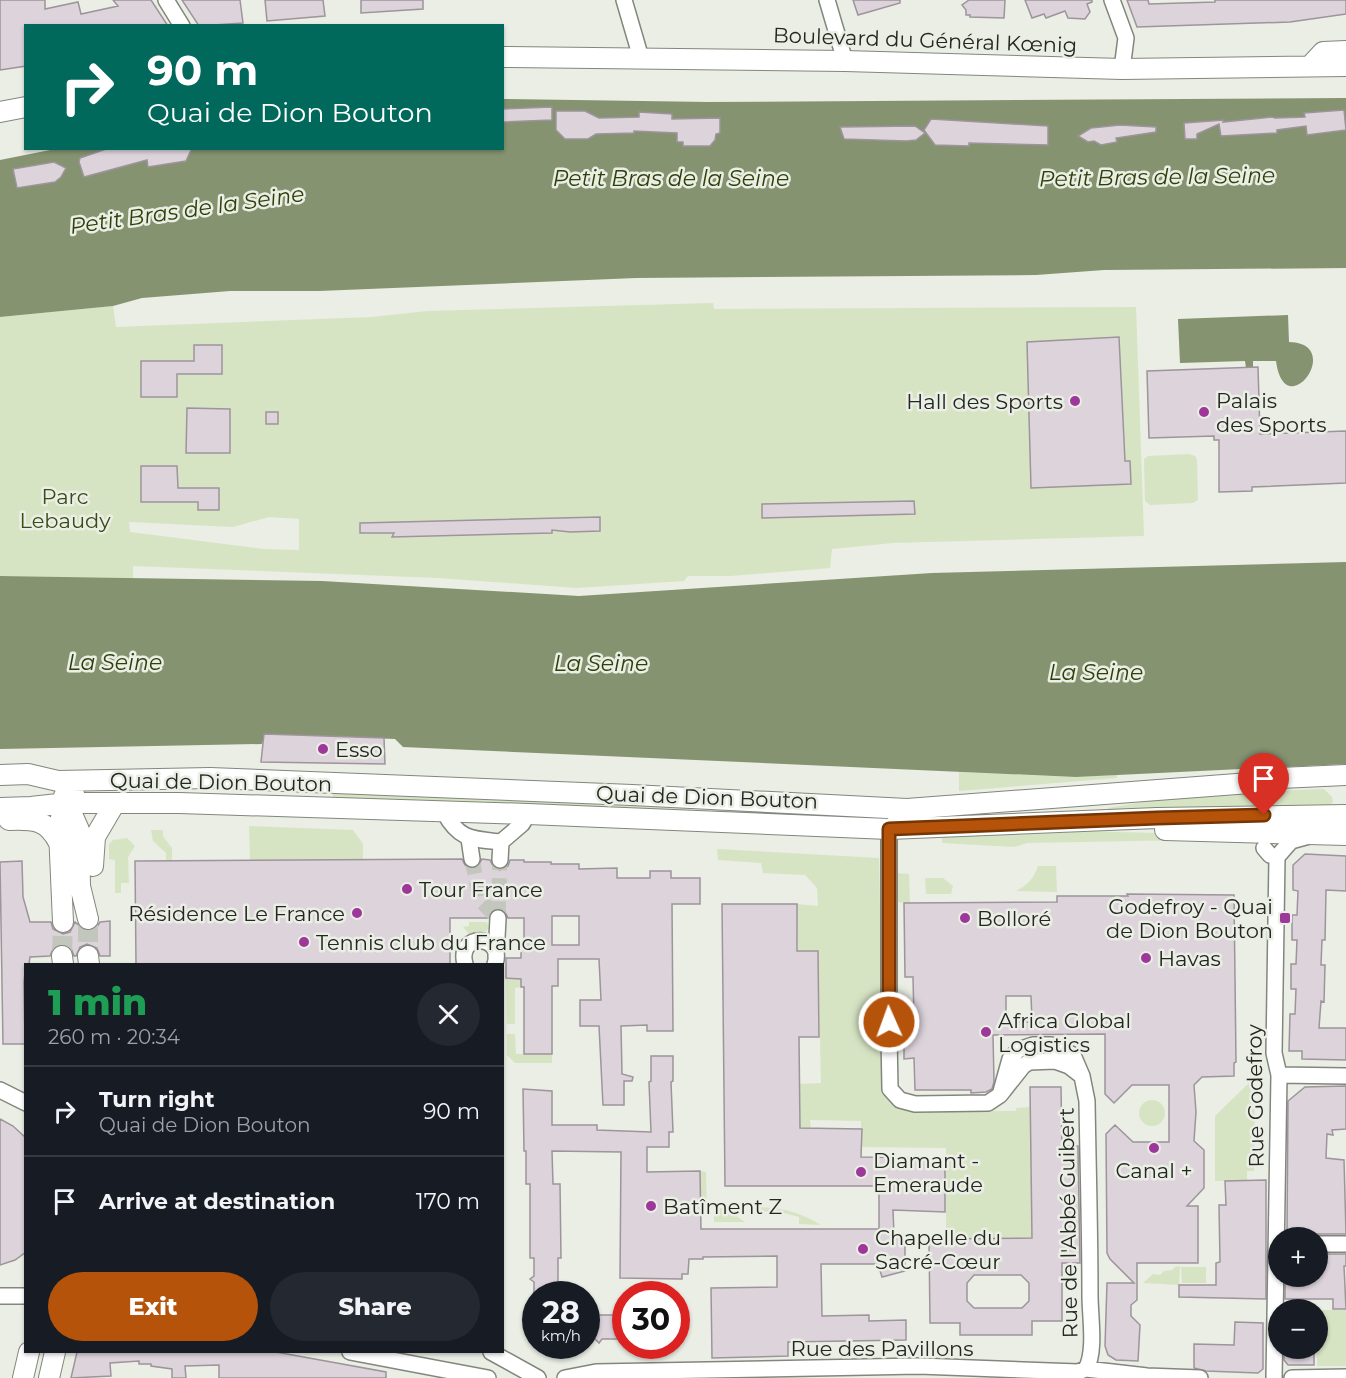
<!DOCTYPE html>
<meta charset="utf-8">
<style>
:root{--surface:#171b24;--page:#242831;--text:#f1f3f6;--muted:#9ea1a6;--line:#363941;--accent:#b45309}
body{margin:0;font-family:Montserrat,sans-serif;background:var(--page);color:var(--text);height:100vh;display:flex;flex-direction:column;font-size:22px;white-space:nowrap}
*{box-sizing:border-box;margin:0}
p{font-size:20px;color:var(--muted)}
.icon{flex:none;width:33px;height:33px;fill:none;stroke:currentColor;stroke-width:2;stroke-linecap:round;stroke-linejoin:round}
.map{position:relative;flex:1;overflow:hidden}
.panel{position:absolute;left:24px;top:963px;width:480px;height:390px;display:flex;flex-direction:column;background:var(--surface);border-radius:0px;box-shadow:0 2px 4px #0004}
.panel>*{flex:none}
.top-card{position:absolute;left:24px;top:24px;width:480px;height:126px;border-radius:0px;box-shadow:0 2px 4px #0004;background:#00695c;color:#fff;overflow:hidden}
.buttons{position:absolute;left:1268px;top:1227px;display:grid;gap:12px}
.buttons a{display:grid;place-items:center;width:60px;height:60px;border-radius:50%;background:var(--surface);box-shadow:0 2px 4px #0004;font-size:30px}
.speed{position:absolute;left:522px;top:1281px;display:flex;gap:12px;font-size:30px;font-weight:700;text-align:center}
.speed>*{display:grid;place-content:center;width:78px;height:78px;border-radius:50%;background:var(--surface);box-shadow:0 2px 4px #0004;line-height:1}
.speed small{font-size:15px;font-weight:400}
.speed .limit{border:9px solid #d22;background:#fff;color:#111}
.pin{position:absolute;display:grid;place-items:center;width:51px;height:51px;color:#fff;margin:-62px -26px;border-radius:50% 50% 50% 0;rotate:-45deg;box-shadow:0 0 6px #0007}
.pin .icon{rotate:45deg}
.me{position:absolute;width:66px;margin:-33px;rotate:358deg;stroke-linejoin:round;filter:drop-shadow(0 0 4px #0008)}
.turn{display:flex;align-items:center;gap:21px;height:126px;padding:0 24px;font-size:27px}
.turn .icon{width:78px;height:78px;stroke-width:2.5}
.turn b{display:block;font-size:42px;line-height:51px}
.round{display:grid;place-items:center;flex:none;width:63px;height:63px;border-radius:32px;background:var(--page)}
.summary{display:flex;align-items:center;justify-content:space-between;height:102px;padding:0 24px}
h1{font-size:36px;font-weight:800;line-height:45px;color:#1e9e55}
.button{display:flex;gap:12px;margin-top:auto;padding:12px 24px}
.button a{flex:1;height:69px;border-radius:36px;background:var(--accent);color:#fff;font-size:24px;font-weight:800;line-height:69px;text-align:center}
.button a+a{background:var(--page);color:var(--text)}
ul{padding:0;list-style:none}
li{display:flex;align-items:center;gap:18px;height:90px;padding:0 24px;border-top:2px solid var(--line)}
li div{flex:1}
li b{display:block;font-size:22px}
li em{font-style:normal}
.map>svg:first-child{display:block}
.green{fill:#d6e4c3;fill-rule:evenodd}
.water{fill:#859371}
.building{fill:#dcd3db;stroke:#9d949c;stroke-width:1.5;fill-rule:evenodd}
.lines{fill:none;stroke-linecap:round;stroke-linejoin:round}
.minor-tunnel{stroke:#c2c6bd;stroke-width:15;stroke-dasharray:15 8;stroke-linecap:butt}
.major-tunnel{stroke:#c2c6bd;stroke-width:20;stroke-dasharray:20 10;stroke-linecap:butt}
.minor-casing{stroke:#82877d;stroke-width:18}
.major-casing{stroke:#82877d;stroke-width:22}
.minor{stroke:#fff;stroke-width:15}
.major{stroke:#fff;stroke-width:20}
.route-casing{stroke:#753606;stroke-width:15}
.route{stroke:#b45309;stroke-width:10}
.poi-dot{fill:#9e379a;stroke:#eaeee4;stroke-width:2}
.labels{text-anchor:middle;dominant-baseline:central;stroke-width:5;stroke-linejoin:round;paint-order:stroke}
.street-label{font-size:21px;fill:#242622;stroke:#eaeee4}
.poi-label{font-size:21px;fill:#242622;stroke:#eaeee4;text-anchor:start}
.park-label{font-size:21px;fill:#394c15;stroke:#eaeee4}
.water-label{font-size:22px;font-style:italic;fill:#2e4007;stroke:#eaeee4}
</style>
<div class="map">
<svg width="1346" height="1378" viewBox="0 0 1346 1378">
<rect width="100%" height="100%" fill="#eaeee4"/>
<path class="green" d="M713,303l1,6 422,-2 8,229 -251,7 -61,6 -2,19 -99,8h-43l-4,5 -107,7 -139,-10 -305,-12v12l-133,-2v-259l113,-11 3,21 256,-10 55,-6zM269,517l30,2v31l-35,-1 -134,-17 -1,-10 104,5z
M1189,454l6,2 2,4 1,40 -5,3 -43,2 -5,-4 -1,-42 4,-3z
M959,772l117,5 41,-2v3l-158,13z
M1324,789l8,8 1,5 -5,5 -219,6 -1,-5c71,-14 144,-16 216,-19z
M411,792l281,13 -1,10 -358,-17v-4z
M713,806l173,9 -5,8 -168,-7z
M249,826l104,4 10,14v15l-113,1z
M151,830h12v6l9,12v12l-6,1v-8l-13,-12z
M1080,831l190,5 -26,3 -217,4 -13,4 -72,-4v-6z
M127,838l8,8 -7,11 1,26h-8v10h-6v-33l-6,-1v-15l5,-5 1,1z
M717,849l162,9 5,234 5,7 14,11 113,1v-3l14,-1 2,131 -86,1v-91l-85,-1v-26l-51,-1 1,8h-11v-44l21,-1 -3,-132h-20l-1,-47 21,2 -1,-18 -12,-13 -42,-2 -2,-10 -43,-3z
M1038,866h18l1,26 -41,-1c12,-6 18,-13 22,-25z
M896,873l13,1 1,29 -15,-1z
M925,878h18l10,8 -2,8h-25z
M469,922h18l2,6 -5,5 -15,1 -6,-7 6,-1z
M506,978l15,1v8l-6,1v36h-8z
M507,1034h8l1,20h36v9h-37l-8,-8z
M1255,1077l-1,94h-7v10h-32v-65z
M1139 1113a13 13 0 1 1 26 0a13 13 0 1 1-26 0Z
M700,1171l6,1 1,44 -6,-1z
M755,1207c27,1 42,4 66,18l-22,-1v-7l-19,-5 -25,-1z
M714,1208h11l20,14h-31z
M1180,1266l-1,19 -36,-2 10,-9 7,1 4,-4 8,-1 3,-3z
M1181,1267h25v16h-24z
M1317,1310h29v56h-29z"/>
<path class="water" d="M1346,98v170l-242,2 -68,5 -400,3 -317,13h-89l-88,7 -29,8 -113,11v-157l60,-12h442l1,-49 205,3z
M1288,315l1,27c57,1 -4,85 -13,19h-23v6l-7,1 -1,-7 -65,2 -2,-44z
M1346,562v202l-270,13 -673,-30 -8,-8 -130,-5 -3,10 -262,5v-173l322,5 257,15 353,-23z"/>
<path class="building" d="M0,0h45v9l33,-7 3,12 37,-8 -5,-6h38l17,26h-142v40l-26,4z
M182,0h58l3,23 -44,3z
M265,0h58l2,16 -58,5z
M361,0h62v9l-62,4z
M853,0h47v3l-42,12z
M969,0h36l-1,18 -34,-1v-2h-4v-5l-4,-5z
M1025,0h67v2l-5,2 3,8 -5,7 -17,-1 -3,-7 -19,7 -2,-4 -12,4z
M1127,0h21l1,4 66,-2v-2h131v14l-56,8 -153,5z
M552,107v13l-50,2v-13z
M1344,110l2,20 -39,5 -1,-9 -29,4v3l-56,3 -2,-12 -22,10v5h-12l-1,-16 40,-3 -1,2 49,-5 3,1 30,-1 -1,-4z
M556,111h29l14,7 40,-1v-5l33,2v5l48,-1v15l-4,1 -1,6 -5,6h-27v-4h-6v-9l-43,-2v2l-38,1 -8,5h-23l-9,-9z
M931,119l117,7v19l-79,-2v3l-34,-1 -11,-15z
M1120,125l36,2v5l-40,6 1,4 -16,3 -7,-4 -6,1 -10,-6 13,-8z
M915,126l10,7 -9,7 -10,1 -62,-2 -4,-12z
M109,148h83l-6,13 -38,6 -1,-7 -63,17 -5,-15 1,-4z
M54,162l12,6 -5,9 -6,5 -38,6 -4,-19z
M1119,337l6,124h5l1,23 -100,4 -4,-146z
M194,345h28v29h-45v23h-36v-36h53z
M1258,367l2,67 86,-3v52l-94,4v4l-33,1v-52h-5v-4l-65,2 -2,-67z
M187,408l43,1v44h-44z
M266,412h12v12h-12z
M141,466h36l1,22h41v22h-21v-8h-57z
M914,501l1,13 -153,4v-14z
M600,517v14l-30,1 -18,-2v3l-160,4 2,-4h-34v-10z
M264,734l120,4 1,26 -124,-2z
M1305,854l41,2v35l-20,-1 -1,50h-3l-1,25h4l-1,37 -3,-1 -2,27h27v32l-44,-1v-8h-13l1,-37h5l1,-25h-5v-25h5l1,-24h-5v-25h5l1,-24 -5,-1v-25z
M462,859l3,6 8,4 5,-3 4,-7 8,1 4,8 6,2 8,-4 2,-6h14v2h27v2h28v5l38,-1v10h33v-7h21v7h29v26h-28l1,127h-26v-6l-26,1 1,48 11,3 -1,4h-8v24h-21l-4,-79h-19v-26h21l-2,-41h-41v27h-6v68h-28v-67h-3v-8l-15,-1v-20h15v-12h3v-28h-16l-4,-8 -5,-2 -6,2 -5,8h-38v46h-314l-1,-103zM552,916h27v29h-27z
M22,861l1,36 7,25h21l2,7 10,5 7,-2 5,-10 9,8 6,1 7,-4 3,-5 10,-1v35h-10l-3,-8 -10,-4 -7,3 -4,9h-2l-3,-8 -10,-4 -7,3 -4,9 -20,1 -1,7h-3l-2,18 1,62h-22l-3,-182z
M1127,894l107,1 2,167 -2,1v13l-32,1 -8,8 2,27 -2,29 10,9v38l-17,18h11v57h-61v37l-6,5v11l9,9 -2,36 -22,-1 -8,-5 -3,-9 2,-63h27l-24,-24 -3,-6 -1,-119 9,-9 18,17h36v-57h-37l-18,18 -9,-9v-60l-112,1 1,47 -2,7 -6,3 -15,1v-3h-56l-1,-32 -10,1v-24h-5l-3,-7 3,-6h15l-1,-45h-8l-1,-74 153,-1v-6h71zM1006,996h25l1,26h-26z
M722,904h75v47h21l1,86h-20l1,91 62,1 -1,28 84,1v54l-52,-2 1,25h11v36l-23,6 -4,-13h-57l1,52 47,-1v6l37,-1v20l-118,2v14l-76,2 -1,-70 66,-1v-31l-74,1v2h-14l-1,15h-6v5l-62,-1 1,-126 -69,-1 1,33h7l1,74h-3v36h-24v-12l-4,-3 4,-3v-18h-4v-74h-4v-33h-2l-1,-62 29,2v34h45v5l54,2 -2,-50 2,-1v-25h22v25l-2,1 2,50h-4v15h-22v25l53,-1 1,58h178v-43h-154z
M1346,1086v43l-14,1 1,5 -6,-1 -1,24 18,2 2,74h-29l-7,4h-20l-3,-5 1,-132 17,-14z
M1030,1087h31l1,59h16l2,117h-18v58h-30v14h-72v-12h-30l-1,-84 103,-1zM974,1275h47l8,8v18l-7,7h-48l-7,-7v-18z
M0,1119l13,7 13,12v114l-11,8 -15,5z
M1266,1180v119l-87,-2v-12h37v-22l4,-1 -1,-57h7l-1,-24z
M1317,1254h29v12h-2l2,43h-13v-10h-48v-23h32z
M586,1315h34v24h-18l-3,4 -4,-4h-9z
M1235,1322l28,1v46l-5,4 -52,-2 -12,-3v-24l40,1z
M1284,1348h30v17h-26l-4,-5z
M77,1352h199l110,20v6h-167v-13l-34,1 1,12h-14v-9l-21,-3v-2h-12v-3l-29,2 1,13 -40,2z"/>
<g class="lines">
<path class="minor-tunnel" d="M472,859l8,41 18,18 2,-58"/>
<path class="major-tunnel" d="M88,922v34
M62,956l1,-34"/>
<g class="minor-casing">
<path id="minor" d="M166,0l16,26
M624,0l17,58
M827,0l18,61
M1112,0l14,38 -4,31
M444,812c15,28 28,27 57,30l21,-18 6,-10
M469,839l3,20
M1264,848l6,7 7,2
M500,860l1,-18
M496,957l2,-39
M465,964c-9,-32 40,-30 30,0
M889,1022v-193l6,-7
M889,1035l1,54 10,11 15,4 73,-1 12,-8
M1279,1075l67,1
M1082,1076l-13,-10 -14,-5 -26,1 -6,4 -23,29 10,-36 8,-9 15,-5h18l22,10 9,21 5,25c1,65 3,130 3,195 0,21 6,55 -4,73
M0,1090l26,13
M1317,1244h29
M0,1296h26
M350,1352l138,26
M491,1352l47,26
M565,1378l31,-6 323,-6 159,6 8,-3 61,7 53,2
M1274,1378l5,-303 -5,-22 3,-196 14,-16 18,-5
M1292,1378l54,-1"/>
</g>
<g class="major-casing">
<path id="major" d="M502,57l343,4 277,8 224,-3
M1310,66l13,-14 23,-1
M0,112l26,-5
M0,775l28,-1 30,7 152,-3 422,17 275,14 356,-27 17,-4 66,-3
M64,796l15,34 1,56 8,33
M0,808l31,-1 36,-4h112l349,11 361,15 268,-11 189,-3
M9,820c24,-1 38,-1 50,23
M1165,830l181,5
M93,866l2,-29 20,-34
M63,922l-4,-91 3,-20 12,-17
M62,956l1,8
M88,956l1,8
M23,1378l6,-26
M49,1378l6,-26"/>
</g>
<use href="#minor" class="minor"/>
<use href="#major" class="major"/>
</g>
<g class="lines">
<g class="route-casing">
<path id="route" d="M889,1022v-193l268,-11 107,-3"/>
</g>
<use href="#route" class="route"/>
</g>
<g class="poi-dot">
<circle cx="1075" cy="401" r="6"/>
<circle cx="1204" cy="412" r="6"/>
<circle cx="323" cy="749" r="6"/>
<circle cx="407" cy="889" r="6"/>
<circle cx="357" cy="913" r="6"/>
<circle cx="965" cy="918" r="6"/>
<rect x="1279" y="912" width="12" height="12" rx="3"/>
<circle cx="304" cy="942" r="6"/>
<circle cx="1146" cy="958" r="6"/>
<circle cx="986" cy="1032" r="6"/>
<circle cx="1154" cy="1148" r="6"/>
<circle cx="861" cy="1172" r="6"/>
<circle cx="651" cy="1206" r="6"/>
<circle cx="863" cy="1249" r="6"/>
</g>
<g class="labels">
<g class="street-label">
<text transform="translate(925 40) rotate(2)">Boulevard du Général Kœnig</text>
<text transform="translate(221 782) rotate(1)">Quai de Dion Bouton</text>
<text transform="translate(707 797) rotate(2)">Quai de Dion Bouton</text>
<text transform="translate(1255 1096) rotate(-91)">Rue Godefroy</text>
<text transform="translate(1068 1223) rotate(-91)">Rue de l'Abbé Guibert</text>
<text x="882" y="1348">Rue des Pavillons</text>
</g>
<g class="poi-label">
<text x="1216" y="400">Palais<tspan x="1216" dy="24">des Sports</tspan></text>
<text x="1063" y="401" text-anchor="end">Hall des Sports</text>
<text x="335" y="749">Esso</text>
<text x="419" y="889">Tour France</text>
<text x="1273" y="906" text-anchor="end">Godefroy - Quai<tspan x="1273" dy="24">de Dion Bouton</tspan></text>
<text x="345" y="913" text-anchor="end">Résidence Le France</text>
<text x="977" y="918">Bolloré</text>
<text x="316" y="942">Tennis club du France</text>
<text x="1158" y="958">Havas</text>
<text x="998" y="1020">Africa Global<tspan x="998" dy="24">Logistics</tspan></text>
<text x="873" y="1160">Diamant -<tspan x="873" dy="24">Emeraude</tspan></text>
<text x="1154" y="1170" text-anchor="middle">Canal +</text>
<text x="663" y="1206">Batîment Z</text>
<text x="875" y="1237">Chapelle du<tspan x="875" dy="24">Sacré-Cœur</tspan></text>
</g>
<g class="park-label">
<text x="65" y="496">Parc<tspan x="65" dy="24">Lebaudy</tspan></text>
</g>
<g class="water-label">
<text transform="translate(1157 177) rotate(-1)">Petit Bras de la Seine</text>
<text x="671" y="178">Petit Bras de la Seine</text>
<text transform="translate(187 210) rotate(-8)">Petit Bras de la Seine</text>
<text x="115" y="662">La Seine</text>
<text x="601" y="663">La Seine</text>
<text x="1096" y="672">La Seine</text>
</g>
</g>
</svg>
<div class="buttons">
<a>+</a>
<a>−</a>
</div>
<div class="speed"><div>28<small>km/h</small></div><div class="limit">30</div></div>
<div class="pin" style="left:1264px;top:815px;background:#d93025"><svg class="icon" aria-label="arrive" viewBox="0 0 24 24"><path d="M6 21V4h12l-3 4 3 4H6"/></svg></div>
<svg class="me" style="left:889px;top:1022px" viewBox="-20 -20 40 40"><circle r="17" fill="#b45309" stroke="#fff" stroke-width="3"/><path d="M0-11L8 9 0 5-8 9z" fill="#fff"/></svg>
<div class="top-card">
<div class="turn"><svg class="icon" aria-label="right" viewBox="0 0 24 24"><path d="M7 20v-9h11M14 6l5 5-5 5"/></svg><div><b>90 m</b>Quai de Dion Bouton</div></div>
</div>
<section class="panel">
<div class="summary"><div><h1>1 min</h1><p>260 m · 20:34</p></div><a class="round"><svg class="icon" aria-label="close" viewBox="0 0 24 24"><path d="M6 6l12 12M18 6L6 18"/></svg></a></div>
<ul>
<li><svg class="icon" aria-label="right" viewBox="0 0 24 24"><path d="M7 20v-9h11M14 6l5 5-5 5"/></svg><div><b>Turn right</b><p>Quai de Dion Bouton</p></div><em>90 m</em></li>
<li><svg class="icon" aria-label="arrive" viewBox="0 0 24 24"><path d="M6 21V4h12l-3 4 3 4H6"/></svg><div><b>Arrive at destination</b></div><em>170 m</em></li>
</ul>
<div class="button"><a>Exit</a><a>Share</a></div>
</section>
</div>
